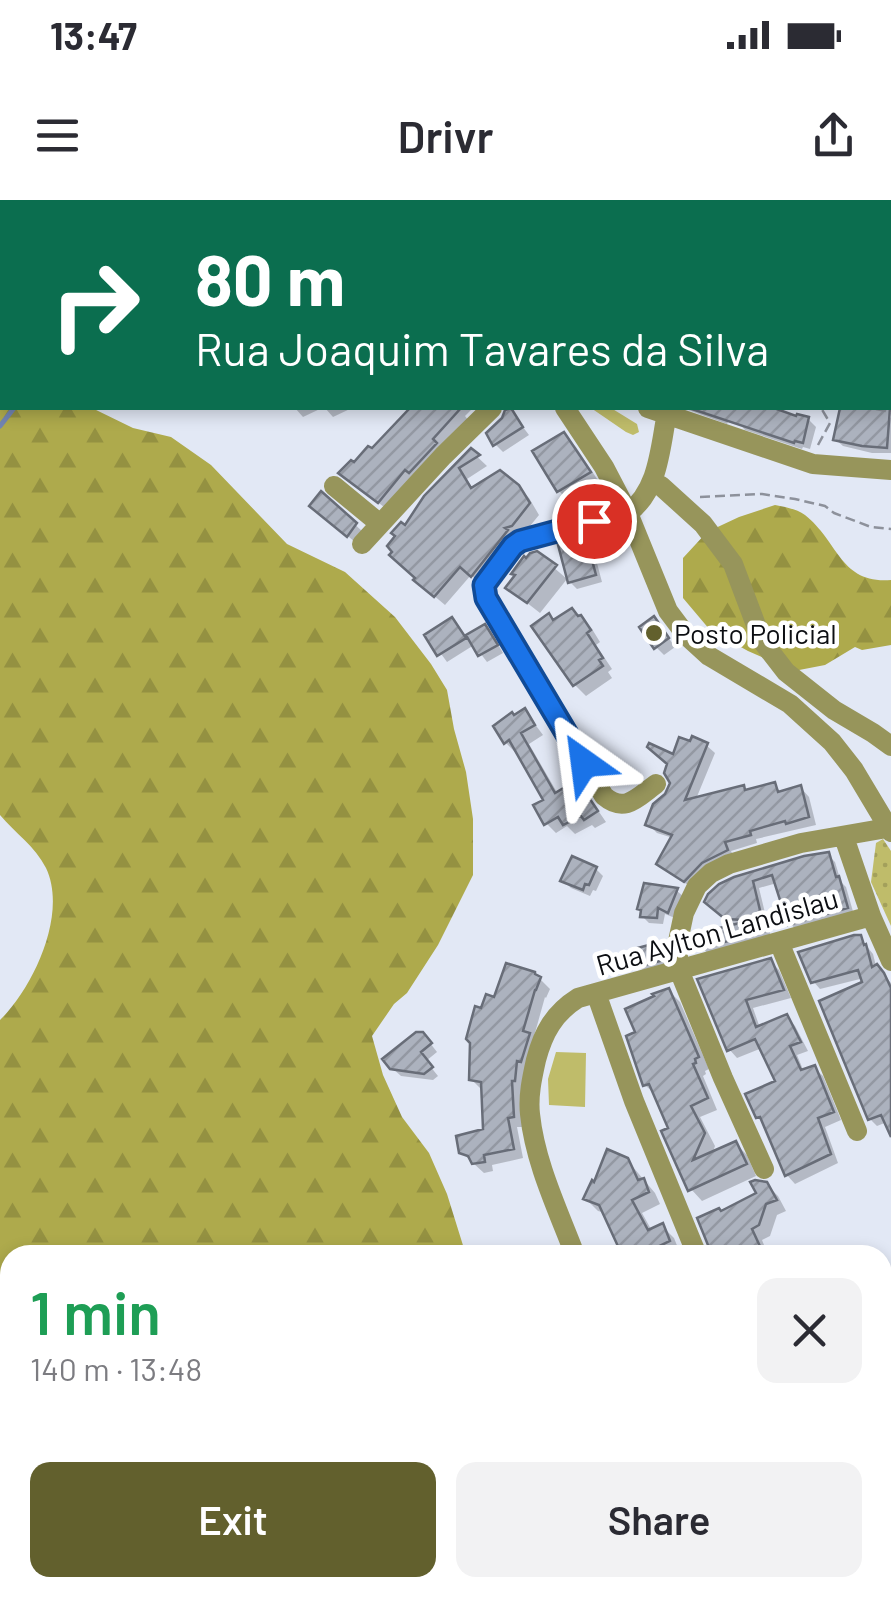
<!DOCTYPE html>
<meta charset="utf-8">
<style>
:root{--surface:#fff;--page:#f2f2f3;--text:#2b2b33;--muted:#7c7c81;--accent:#62602d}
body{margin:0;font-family:Barlow,sans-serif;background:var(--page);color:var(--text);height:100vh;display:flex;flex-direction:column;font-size:38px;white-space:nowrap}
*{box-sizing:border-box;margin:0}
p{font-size:32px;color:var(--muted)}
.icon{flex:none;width:55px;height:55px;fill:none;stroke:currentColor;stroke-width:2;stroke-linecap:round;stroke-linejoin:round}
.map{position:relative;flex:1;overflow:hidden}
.sheet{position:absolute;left:0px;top:1045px;width:892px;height:352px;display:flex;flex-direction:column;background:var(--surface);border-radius:30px 30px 0 0;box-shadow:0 5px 15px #0003}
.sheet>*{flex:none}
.guide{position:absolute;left:0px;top:0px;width:892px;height:210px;box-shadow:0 5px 15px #0003;background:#0b6e4f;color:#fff;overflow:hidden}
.pin{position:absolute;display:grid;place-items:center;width:85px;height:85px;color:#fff;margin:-42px;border:5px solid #fff;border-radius:50%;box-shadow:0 2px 10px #0007}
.me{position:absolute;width:110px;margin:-55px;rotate:329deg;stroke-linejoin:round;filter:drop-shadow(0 0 8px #0008)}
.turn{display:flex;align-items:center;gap:35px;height:210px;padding:0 30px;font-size:45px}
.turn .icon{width:130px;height:130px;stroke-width:2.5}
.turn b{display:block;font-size:70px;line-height:85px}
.round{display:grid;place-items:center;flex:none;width:105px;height:105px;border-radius:20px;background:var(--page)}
.head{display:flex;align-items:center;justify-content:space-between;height:170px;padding:0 30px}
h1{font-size:60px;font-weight:600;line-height:75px;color:#1e9e55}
.primary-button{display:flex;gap:20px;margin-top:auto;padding:20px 30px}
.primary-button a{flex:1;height:115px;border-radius:20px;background:var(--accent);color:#fff;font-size:40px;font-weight:600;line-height:115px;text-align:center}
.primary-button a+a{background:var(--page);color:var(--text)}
.status{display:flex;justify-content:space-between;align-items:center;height:70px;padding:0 50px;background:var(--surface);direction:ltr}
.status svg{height:28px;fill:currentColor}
header{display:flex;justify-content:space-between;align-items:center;height:130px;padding:0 30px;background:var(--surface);font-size:45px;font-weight:600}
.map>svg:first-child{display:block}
.forest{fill:url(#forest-firs)}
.park{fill:url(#park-dots)}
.garden{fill:#bfbc6a}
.shadow{fill:#0003}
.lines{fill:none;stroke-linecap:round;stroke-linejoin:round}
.stream{stroke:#7285b2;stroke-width:5}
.building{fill:url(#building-hatch);stroke:#686d78;stroke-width:2.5}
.path{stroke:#8d919b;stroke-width:2.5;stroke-dasharray:10 5;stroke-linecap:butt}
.street{stroke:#97955b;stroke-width:20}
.route-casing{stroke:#114b97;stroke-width:25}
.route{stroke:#1a73e8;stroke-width:18}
.poi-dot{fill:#62602d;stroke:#fff;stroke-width:4}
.labels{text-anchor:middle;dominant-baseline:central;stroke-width:9;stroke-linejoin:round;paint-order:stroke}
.poi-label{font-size:28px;fill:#0c0e12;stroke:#fff;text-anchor:start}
.street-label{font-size:28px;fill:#0c0e12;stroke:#fff}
</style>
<div class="status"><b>13:47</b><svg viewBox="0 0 49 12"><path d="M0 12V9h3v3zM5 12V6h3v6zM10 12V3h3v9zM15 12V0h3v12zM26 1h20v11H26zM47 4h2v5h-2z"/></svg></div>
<header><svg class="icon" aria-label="menu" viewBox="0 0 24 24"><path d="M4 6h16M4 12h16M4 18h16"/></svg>Drivr<svg class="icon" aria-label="share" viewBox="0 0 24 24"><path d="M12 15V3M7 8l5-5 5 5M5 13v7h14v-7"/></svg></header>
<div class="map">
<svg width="891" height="1397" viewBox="0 0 891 1397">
<defs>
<pattern id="forest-firs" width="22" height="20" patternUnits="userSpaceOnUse" patternTransform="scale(2.5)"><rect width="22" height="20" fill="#aeaa4c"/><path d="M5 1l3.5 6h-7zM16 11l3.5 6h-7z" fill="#949141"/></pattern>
<pattern id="park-dots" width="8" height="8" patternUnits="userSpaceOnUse" patternTransform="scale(2.5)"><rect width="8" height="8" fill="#bfbc6a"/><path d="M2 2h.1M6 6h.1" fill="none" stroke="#a3a05b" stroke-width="1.8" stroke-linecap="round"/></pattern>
<pattern id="building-hatch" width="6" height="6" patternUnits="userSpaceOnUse" patternTransform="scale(2.5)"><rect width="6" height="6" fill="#acb2be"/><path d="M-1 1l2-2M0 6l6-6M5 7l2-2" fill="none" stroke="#9398a2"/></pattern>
</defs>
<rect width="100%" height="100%" fill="#e2e8f5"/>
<path class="forest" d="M0,141l2,1v66h90l41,20 38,9 40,28 76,79 58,28 50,45 36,47 16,26 7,39 12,43 7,47v56l-35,70 -31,48 -13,11 -22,32 11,39 19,42 27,36 18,41 19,61h-456v333h872l1,-86 8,-5v100h-891v-577c33,-32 68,-106 46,-152 -11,-22 -31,-35 -46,-53z
M775,305c10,2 22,4 30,10 34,27 35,69 86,65v65l-29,5 -7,-3 -30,18 -31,6 -46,-20 -38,-21 -27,-32v-40l24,-26 32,-15z"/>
<path class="park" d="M883,639l8,12v75l-20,-44 5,-39z"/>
<path class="garden" d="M591,208h20l26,16 2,8 -6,3 -7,-3z
M556,852l30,1 -1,54 -36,-2 -1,-26z"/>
<path class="shadow" d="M348,0h74l2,2h-75z
M529,0h55l1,2h-53z
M608,0h38l-2,2h-33z
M295,208h27l-19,9z
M325,208h27l-19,9z
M412,208h61l-8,8 3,4 -80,90 -37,-28 4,-17 17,-13z
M683,208h85l29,12 11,-1 8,8 -6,22 -7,-2 -1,2 -57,-19 -8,-9 -4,-9 -6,12z
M843,208h45l1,12 2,-3v36h-19l-29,-7 -8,-7z
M510,210l19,25 -26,17 -8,-8z
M564,235l12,12 25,38 -30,18 -12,-12 -23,-39z
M471,251l16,15 -20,13 6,10 45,-2 11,11 10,17 -57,70 -11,-10 -26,30 -19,-16 -20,-61z
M322,294l41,38 -8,10 -35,-29z
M585,341l8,7 9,34 -25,7 -7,-7z
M537,353l30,26 -27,34 -32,-25z
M581,418l11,11 8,13 -4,3 16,24 -4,3 4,6 -26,18 -11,-11 4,-66z
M452,420l14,18 19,-11 7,7 11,19 -16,9 -13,-17 -27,17 -19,-26z
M661,427l14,20 -11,8 -8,-8z
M525,511l18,24 -14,9 29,50 18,-11 10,10 20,29 -11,6 -3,-3 -17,9 -8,-8 -11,7 -10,-10 1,-22 -29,-51 -3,2 -10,-10 9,-24z
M706,545l9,8 -19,46 47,-11 4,4 27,-7 8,8 19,-5 8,9 7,28 -60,14 1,4 -26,8 4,8 -42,29 -26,-16 -8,-8 14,-26 -16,-5 -9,-9 19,-28 5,-13 2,-25z
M828,655l7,7 6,20 5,5 8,28 -57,16 -7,-8 -13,-40 -18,5 12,50 -62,17 -7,-8 34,-20 -21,-18 -5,-13z
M596,669l7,7 -7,15 -3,-1 -3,6 -19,-8 -8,-8z
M677,691l7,6 -9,21 -10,-4 -2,10 -14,-1 -7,-7 1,-4 -4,-4z
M860,738l13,16 3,12 15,17v145l-4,-6 -10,4 -7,-7 -6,-141 -44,11 -7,-8z
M663,744l7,7 1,16 -25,7 -7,-8z
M770,761l9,9 12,28 -38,10 7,20 27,-11 8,9 13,25 -11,4 7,17 10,-4 9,8 18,44 -16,7 13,36 -43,21 -8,-9 -21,-51 -8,-7 20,-35 -16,-34 -25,10 -8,-9 -28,-69z
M540,779l10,10 -4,9 -1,-1 -12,43 -10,87h-6l6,31 -31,7 1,6 -9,2 -23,-21 25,-21 -4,-41 -11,-11 12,-68 13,-11z
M669,791l11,11 29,67 -4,2 1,3 -3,2 14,34 -17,7 15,29 -3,9 24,-11 11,11 9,21 -54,25 -11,-12 -20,-60 -14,-33 -12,-11 -7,-52z
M430,843l7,9 -11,9 12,15 -5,4 -32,-4 -9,-8z
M627,960l28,33 5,11 -18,9 10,18 10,-5 12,12 6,15 -55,2 -19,-42 -8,-2 -12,-12z
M766,984l12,12 8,15 -9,4 -7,21 -8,4 6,15h-54l7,-42 38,-19z
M891,1120v52l-9,-12v-36z"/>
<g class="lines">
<path class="stream" d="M0,226l14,-18
M403,1397l11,-9"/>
</g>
<path class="building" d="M410,208h51l-28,31 4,4 -28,30 -4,-3 -27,33 -40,-30 13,-13 3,2 14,-16 4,2z
M511,208l12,19 -30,19 -7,-13 16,-15 3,-8z
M689,208h85l22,8 1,-2 12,3 -6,26 -8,-2 -1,2z
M840,208h50l-3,40 -25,-2 -29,-6z
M564,232l27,40 -34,20 -25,-41z
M471,248l9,7 -21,13 12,20 29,-18 19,15 11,18 -18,23 -7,2 3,2 -37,47 -11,-10 -26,30 -21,-17 2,-2 -26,-23 3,-3 -5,-6 8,-10 -4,-3 10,-11 4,3 19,-29z
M321,291l36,32 -10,14 -38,-31z
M586,338l10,37 -28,8 -10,-38z
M537,351l20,14 -30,38 -22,-15 10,-13 -4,-1 13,-18 2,2 4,-5z
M572,408l6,8 3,-1 10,15 -4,3 16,25 -4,2 4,6 -30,20 -42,-60 18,-13 4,7z
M654,416l15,22 -15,11 -15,-22z
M452,417l14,21 -29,18 -13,-21z
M485,424l13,21 -20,11 -12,-21z
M525,508l10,17 -14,8 34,60 22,-13 21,31 -14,9 -3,-4 -18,9 -5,-8 -14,8 -11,-20 10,-5 -34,-60 -5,4 -11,-18 19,-14 2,3z
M692,536l16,7 -23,57 59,-15 1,5 30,-8 3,10 23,-7 8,32 -23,7 -1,-3 -35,10 1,4 -26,7 3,8 -26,13 -18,19 -28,-18 16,-29 -27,-10 8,-21 12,-10 5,-11 -6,-10 3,-9 -20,-17 2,-4 24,11 6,-17 11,4z
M829,652l7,25 3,-1 9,32 -60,17 -16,-50 -19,6 12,50 -66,18 -4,-15 49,-12v-2l-19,-1 -21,-17 4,-8 11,-10 15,-7 70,-21z
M572,656l25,11 -8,18 -4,-1 -2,6 -23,-9z
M644,683l34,5 -10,25 -10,-5 -1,10 -17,-1 1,-7 -4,-1z
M854,735h7l3,10 2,-1 6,23 5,-3 7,9 7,15v149l-10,-22 -13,5 -49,-119 43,-19 -4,-12 -47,13 -13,-31z
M664,741v19l-27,7 -3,-18z
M771,758l13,32 -38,10 10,27 31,-13 14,28 -11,4 11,24 14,-5 19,47 -16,6 13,36 -46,22 -25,-59 -4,1 -11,-24 30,-13 -20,-42 -28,12 -30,-72z
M506,763l29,9v2l6,3 -5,13h-1l-12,41 7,2 -9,29 -4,-1 -2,20h-3l2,36 -6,1 6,31 -30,6 1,7 -13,2 -4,-8 -9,-3 -3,-17 27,-7 -2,-47 -12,-2 1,-37 -4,-4 9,-33 6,2 5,-14 8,3z
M669,788l30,69 -4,2 1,4 -3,1 15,34 -17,8 14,27 -12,27 43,-19 11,23 -59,27 -27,-60 7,-3 -19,-44 -6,2 -17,-50 9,-4 -10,-23 29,-13 -2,-2z
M416,832h7l9,11 -11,9 12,15 -9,7 -34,-5 -8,-10z
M607,949l21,9 10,22 6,-2 5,14 -17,8 16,30 15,-7 7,18 -29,14h-19l-23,-50 -16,-6 9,-19 2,2z
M755,980l12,2 10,18 -11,4 -7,21 -7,4 12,26h-52l-15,-37 22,-10 2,3 35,-18 -6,-11z"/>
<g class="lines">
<path class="path" d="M876,209l15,3
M818,245l12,-22 -9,-15
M700,297l62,-3 33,5 30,7 9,7 37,14 20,2
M882,1351l9,6
M92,1388l1,9"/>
<path class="street" d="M152,0l4,2
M446,0l1,2
M486,0l3,2
M28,2l5,-2
M0,14l2,-1
M565,208l39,59 24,46 40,98 18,24 23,21 81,48 42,38 22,28 37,62
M648,208l165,56 78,6
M653,282l8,4 42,38 30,40 29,77 24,31 48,38 39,23 18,13
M334,286l45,37
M362,344l81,-88 49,-48
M656,584c-18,13 -31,30 -52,12l-118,-198 -2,-13 29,-39 7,-5 108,-28c31,-23 32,-65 39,-100
M844,637l27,79 20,45
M779,742l78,189
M596,793l38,108 63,154
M764,969l-41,-91 -44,-108 -2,-24 7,-33 13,-27 14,-13 18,-9 72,-21 86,-15
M575,1055c-17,-45 -40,-92 -45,-141 -2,-18 2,-36 6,-54 7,-27 18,-47 42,-62l293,-82
M882,1222l9,3"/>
</g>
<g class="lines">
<g class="route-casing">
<path id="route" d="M584,563l-98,-165 -2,-13 29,-39 7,-5 74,-20"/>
</g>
<use href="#route" class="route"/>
</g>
<circle class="poi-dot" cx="654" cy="433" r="10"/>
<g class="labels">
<g class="poi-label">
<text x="674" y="433">Posto Policial</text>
</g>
<g class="street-label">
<text transform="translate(717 731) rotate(-16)">Rua Aylton Landislau</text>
</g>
</g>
</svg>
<div class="pin" style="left:594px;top:321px;background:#d93025"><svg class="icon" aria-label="arrive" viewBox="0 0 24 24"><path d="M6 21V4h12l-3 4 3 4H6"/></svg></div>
<svg class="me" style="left:584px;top:563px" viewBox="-20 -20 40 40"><path d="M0-17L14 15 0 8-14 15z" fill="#1a73e8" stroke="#fff" stroke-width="4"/></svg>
<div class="guide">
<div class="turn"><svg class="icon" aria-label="right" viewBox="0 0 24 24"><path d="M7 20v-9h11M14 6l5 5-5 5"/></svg><div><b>80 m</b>Rua Joaquim Tavares da Silva</div></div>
</div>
<section class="sheet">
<div class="head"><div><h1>1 min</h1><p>140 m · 13:48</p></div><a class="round"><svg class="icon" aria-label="close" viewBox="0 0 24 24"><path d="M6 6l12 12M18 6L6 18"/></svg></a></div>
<div class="primary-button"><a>Exit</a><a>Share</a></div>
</section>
</div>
